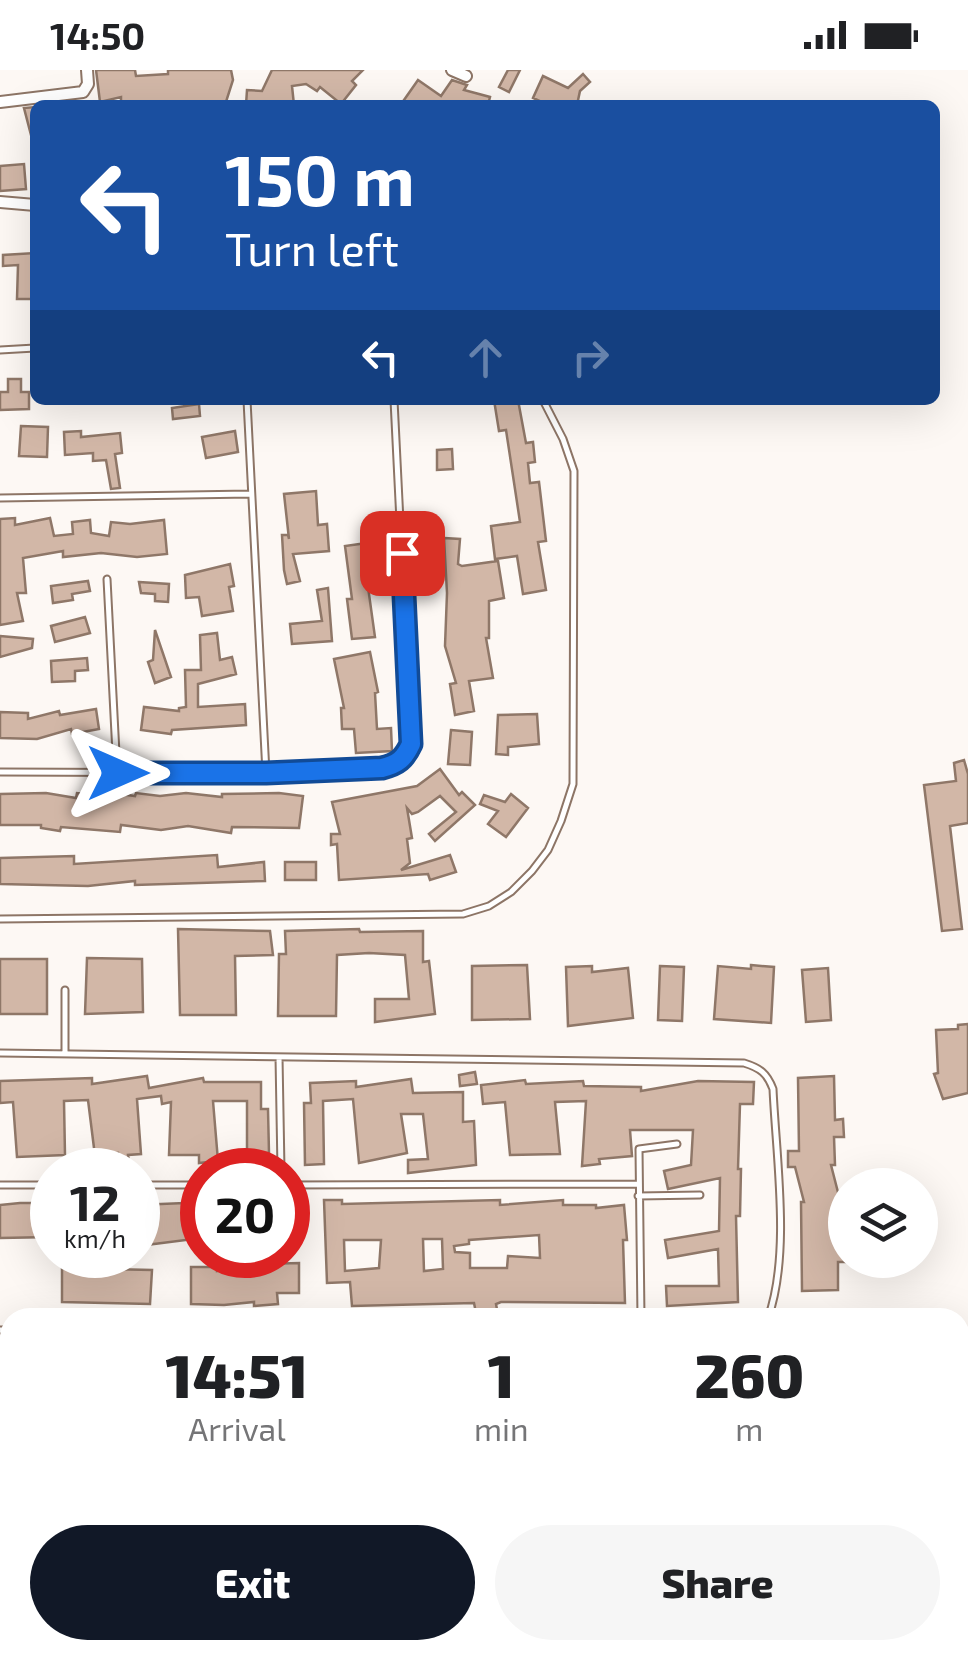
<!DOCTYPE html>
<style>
:root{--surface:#fff;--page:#f6f6f6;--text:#202124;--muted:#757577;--accent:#111827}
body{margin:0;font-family:"Exo 2",sans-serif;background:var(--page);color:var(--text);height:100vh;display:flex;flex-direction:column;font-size:38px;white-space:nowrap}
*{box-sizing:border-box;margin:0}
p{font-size:32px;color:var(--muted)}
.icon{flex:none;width:55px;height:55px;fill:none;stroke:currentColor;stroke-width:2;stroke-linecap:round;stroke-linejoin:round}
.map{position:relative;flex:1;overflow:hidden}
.drawer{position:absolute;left:0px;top:1238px;width:970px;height:352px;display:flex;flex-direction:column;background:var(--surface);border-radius:30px 30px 0 0;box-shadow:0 10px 40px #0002}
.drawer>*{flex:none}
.banner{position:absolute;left:30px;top:30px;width:910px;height:305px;border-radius:15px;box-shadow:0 10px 40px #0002;background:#1a4fa0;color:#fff;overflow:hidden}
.tools{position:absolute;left:828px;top:1098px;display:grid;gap:20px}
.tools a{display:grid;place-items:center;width:110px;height:110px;border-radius:50%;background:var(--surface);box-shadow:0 10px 40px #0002;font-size:50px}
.speed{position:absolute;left:30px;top:1078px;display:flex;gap:20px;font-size:50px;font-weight:700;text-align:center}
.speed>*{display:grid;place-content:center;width:130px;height:130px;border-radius:50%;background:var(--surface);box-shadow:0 10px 40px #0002;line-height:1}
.speed small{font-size:25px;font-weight:400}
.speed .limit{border:15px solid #d22;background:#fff;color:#111}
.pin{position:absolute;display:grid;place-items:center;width:85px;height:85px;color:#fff;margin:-42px;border-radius:20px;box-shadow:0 5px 15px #0006}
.me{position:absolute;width:110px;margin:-55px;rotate:90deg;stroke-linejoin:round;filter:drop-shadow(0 0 8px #0008)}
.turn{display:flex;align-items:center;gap:35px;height:210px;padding:0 30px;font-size:45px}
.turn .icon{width:130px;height:130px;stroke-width:2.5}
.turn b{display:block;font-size:70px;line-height:85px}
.lanes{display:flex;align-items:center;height:95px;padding:0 30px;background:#0003;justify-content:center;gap:50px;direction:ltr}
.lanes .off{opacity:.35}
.eta{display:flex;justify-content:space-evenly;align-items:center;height:170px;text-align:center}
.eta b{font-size:60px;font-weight:800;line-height:70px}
.action{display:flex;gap:20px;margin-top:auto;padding:20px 30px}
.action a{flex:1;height:115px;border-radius:60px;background:var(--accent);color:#fff;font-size:40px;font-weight:800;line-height:115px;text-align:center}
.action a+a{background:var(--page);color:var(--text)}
.status{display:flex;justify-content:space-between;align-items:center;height:70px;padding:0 50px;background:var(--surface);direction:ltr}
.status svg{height:28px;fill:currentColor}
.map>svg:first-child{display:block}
.building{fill:#d2b7a7;stroke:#8f7768;stroke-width:2.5;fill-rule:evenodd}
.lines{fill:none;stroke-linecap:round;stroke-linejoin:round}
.service-casing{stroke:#8d7566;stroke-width:9}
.minor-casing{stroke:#8d7566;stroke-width:14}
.service{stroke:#fff;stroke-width:5}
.minor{stroke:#fff;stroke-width:10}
.route-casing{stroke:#114b97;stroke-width:25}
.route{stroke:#1a73e8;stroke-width:18}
</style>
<div class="status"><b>14:50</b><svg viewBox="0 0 49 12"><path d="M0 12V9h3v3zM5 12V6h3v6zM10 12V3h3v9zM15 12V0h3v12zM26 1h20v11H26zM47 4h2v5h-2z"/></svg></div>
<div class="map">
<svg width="968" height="1588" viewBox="0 0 968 1588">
<rect width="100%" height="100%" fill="#fdf8f4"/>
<path class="building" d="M96,0h39l1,6 32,-2v-4h63l2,10 -8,25 -104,-3v-5l-21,5z
M272,0h91l-11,11 4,4 -15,19 -21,-17 -3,4 -11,-7 -14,2 2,19h-48l1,-15 15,1z
M508,0h12l-11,22 -10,-5z
M583,4l7,8 -10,9 -3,14h-29l-15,-7 10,-22 25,12z
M418,10l23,16 11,-16 15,5 -3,5 26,7 -2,8h-77l-7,-5z
M35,37v28h-4l-7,-27z
M24,94l2,25 -26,2v-25z
M35,183v46h-18l1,-34 -15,1v-11z
M8,309h13v13h8v17l-29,1v-18h8z
M494,330h24l8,43 7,-1 2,20 -7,1 2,20 9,-1 7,59 -8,1 8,48 -23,4 -6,-38 -22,3 -4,-33 29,-4 -14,-92 -7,1z
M199,334l1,12 -27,3 -1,-11z
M21,356l27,1 -1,30 -28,-1z
M81,361v6l39,-4 2,20 -7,1 5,34 -9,1 -5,-29 -13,1v-8l-28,2 -1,-23z
M235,361l3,21 -32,6 -4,-21z
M452,379l1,20 -16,1v-20z
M316,421l2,34 9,-1 2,27 -36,3 7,27 -13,3 -3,-14 -2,-35h6l1,4 -5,-45z
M15,448v7l35,-7 4,18 19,-2 -1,-12 18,-2 1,13 18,3 2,-14 19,2 34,-4 3,34 -30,3 -36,-4 -38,4v-6l-40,7 3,35h-9l6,28 -23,4v-106z
M444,468l16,1 -2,25 4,2 36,-5 6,37 -15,3v37h-3l7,40 -24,3 5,30 -19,4 -5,-31 6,-1 -11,-37 2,-53z
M367,473l6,43 -5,1 7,50 -23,2 -5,-40h5l-7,-53z
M230,494l4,22 -5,1 4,24 -31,5 -3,-19 -13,1 -1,-23z
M88,511l2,10 -18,3 1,6 -20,3 -2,-17z
M139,512l30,2 -1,18 -13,-1v-7l-14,-1z
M328,518l4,53 -40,3 -2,-20 32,-3 -5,-31z
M85,547l5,16 -35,9 -4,-16z
M155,560l16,47 -16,6 -7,-21 5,-2z
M217,563l3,27 12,-3 4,17 -38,10v23l47,-3 1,21 -74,5 -1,4 -30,-4 3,-23 35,4v-3l7,-1 -1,-37h16l-1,-35z
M0,566l33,3 -1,9 -32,9z
M370,582l8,40 -3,1 2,36 14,-1 1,23 -36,2 -2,-24h-12l-1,-21h3l-10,-49z
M87,588l1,12 -13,1v10l-23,1 -1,-21z
M96,639l3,20 -27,5 -1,-5 -34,10 -37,-1v-26l28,1v6l31,-8 1,4z
M537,644l2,30 -31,3v8l-12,-1 2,-39z
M451,660l21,2 -2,33 -22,-1z
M964,690l4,14v49l-18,3 12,103 -20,2 -18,-146 32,-4 -2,-18z
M440,699l19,26 3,-3 13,13 -40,36 -6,-7 27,-22 -16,-16 -22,16 -6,2 -5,-6 5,30 -5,1 3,24 -9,7 49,-15 6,17 -26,8 -2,-6 -89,6 -2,-36 -6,1v-11h9l-8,-32 85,-16z
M106,722l29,4 1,-3 24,3 26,-3 36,4v-3l57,-1 24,3 -4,32 -67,-1 -1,6 -43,-7 -27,4 -40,-5 -1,7 -59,-5 -1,4 -19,-3v-3h-41v-31l46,-1 30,5 1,-5 28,3z
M511,724l17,14 -22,29 -18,-13 10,-13 -18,-7 4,-9 21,7z
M217,785l1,12 46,-5 1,19 -130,4v-4l-47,5 -88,-2v-26l74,-2v8z
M285,792h31v18h-31z
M178,859l92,2 3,24 -38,1 1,59h-56z
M359,859l1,3 63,-1v31l6,-1 6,53 -60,8v-23h34l-4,-44 -36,-2 -32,2 -1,61h-58l1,-62h7l-1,-23z
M87,888l55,1 1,53 -58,2z
M0,889h47v55h-47z
M527,895l3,54 -58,1v-54z
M751,895l23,2 -3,56 -57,-4 4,-53 33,3z
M592,896v6l36,-4 5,50 -65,8 -2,-59z
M660,896l24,1 -2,54 -24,-1z
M828,898l3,52 -25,2 -4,-52z
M968,954v69l-25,6 -9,-25 4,-1 -2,-43 22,-1v-4z
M475,1002l2,12 -17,2 -1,-11z
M147,1006l2,12 54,-10 1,4h57v27h7l1,44h-22v-52h-34l5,60 -19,2v-8h-30l2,-53 -9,2 -1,-8 -24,3 4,55 -13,1 1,7 -10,1 -1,-10 -23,3 -7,-56 -24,1 1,54 -48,2 -4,-55 -13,1v-22l92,-3v6z
M834,1006l1,44 8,-1 1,18h-10l1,28h-4l10,39 4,-1v59h-7v28l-36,1 -1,-89h3l-9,-35h-7v-16h11l-1,-73z
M411,1009l2,14 50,-1v30l11,-1 2,44 -68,8v-13l20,-1 -5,-45h-22l6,39 -48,10 -6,-64 -30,2 1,63 -19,1 -1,-62h7l-1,-20 46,-2v6z
M525,1010l1,4 57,-3 1,5 57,1v4l57,-10 56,1 -1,22h-13l-2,65h3l-1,47h-4l2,86 -71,4 -1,-20h53l-1,-37 -50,9 -3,-18 54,-9 1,-53 -52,11 -4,-18 27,-6 2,-35h-63l2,26 -33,3 1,5 -18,2 4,-65 -31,1 5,52 -50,1 -5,-53 -22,2 -2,-19z
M324,1130h18v4l158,-4v5l63,-5v5h33v3l28,-3 3,35h-4l2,63 -124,-1 -5,2 2,11 -12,3h-9l-3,-15 -122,3 -2,-24 -23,1zM539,1165l1,23 -32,-2 -1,12h-37v-15l-15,-1 -1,-6 15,-2v-4zM423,1169h19l1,30 -19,2zM344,1170h37l-2,28 -34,3z
M20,1133h32v34l-52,1v-33z
M184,1133v3l18,-2v34l-64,8v-41z
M263,1186l1,8 35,-1v30h-22l1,11 -24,2v-4l-30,3 -33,-1v-37h26v4l35,-5 -1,-9z
M62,1198l90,2 -2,34 -88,-2z
M10,1279v33h-10v-32z"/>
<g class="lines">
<g class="service-casing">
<path id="service" d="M0,280l35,-2
M247,330l19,373
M0,428l250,-4
M107,509l10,194
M0,702l266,1 117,-5c15,-4 21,-9 28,-24l-17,-344
M0,849l463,-5 26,-8 22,-14 21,-21 16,-21 13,-29 12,-37 1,-313 -11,-32 -20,-39
M0,983l744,10c16,5 23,10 29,26 3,68 18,165 -5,229
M65,984v-64
M279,987l2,113
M0,1115h52
M138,1115h64
M288,1115l350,-1
M638,1126l62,-1
M641,1248l-2,-169 38,-5
M0,1260h10
M0,1399h10"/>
</g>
<g class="minor-casing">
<path id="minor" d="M452,0l14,6
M0,32l83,-10 5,-8 -1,-14
M0,132l35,3
M0,1568l10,-1
M676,1580l138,3
M38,1588v-8"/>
</g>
<use href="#service" class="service"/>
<use href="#minor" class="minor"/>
</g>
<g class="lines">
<g class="route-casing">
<path id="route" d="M118,703h148l116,-5c16,-4 22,-9 29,-24l-9,-191"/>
</g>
<use href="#route" class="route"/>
</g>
</svg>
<div class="tools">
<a><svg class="icon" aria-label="layers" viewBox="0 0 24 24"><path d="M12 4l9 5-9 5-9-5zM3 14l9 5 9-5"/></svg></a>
</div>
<div class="speed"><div>12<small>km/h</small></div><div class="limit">20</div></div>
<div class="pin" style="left:402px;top:483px;background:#d93025"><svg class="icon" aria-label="arrive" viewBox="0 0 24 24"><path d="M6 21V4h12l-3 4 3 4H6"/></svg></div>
<svg class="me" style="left:118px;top:703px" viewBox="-20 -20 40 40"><path d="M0-17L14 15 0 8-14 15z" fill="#1a73e8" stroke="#fff" stroke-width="4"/></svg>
<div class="banner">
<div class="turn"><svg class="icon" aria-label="left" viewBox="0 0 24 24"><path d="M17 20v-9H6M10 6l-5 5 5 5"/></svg><div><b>150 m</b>Turn left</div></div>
<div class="lanes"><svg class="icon" aria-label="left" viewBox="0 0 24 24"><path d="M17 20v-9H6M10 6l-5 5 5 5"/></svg><svg class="icon off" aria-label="ahead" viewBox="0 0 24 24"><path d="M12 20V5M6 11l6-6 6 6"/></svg><svg class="icon off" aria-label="right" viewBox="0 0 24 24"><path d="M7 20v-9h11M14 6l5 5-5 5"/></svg></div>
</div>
<section class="drawer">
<div class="eta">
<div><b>14:51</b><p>Arrival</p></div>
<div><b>1</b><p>min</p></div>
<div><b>260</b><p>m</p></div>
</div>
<div class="action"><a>Exit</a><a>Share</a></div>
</section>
</div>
